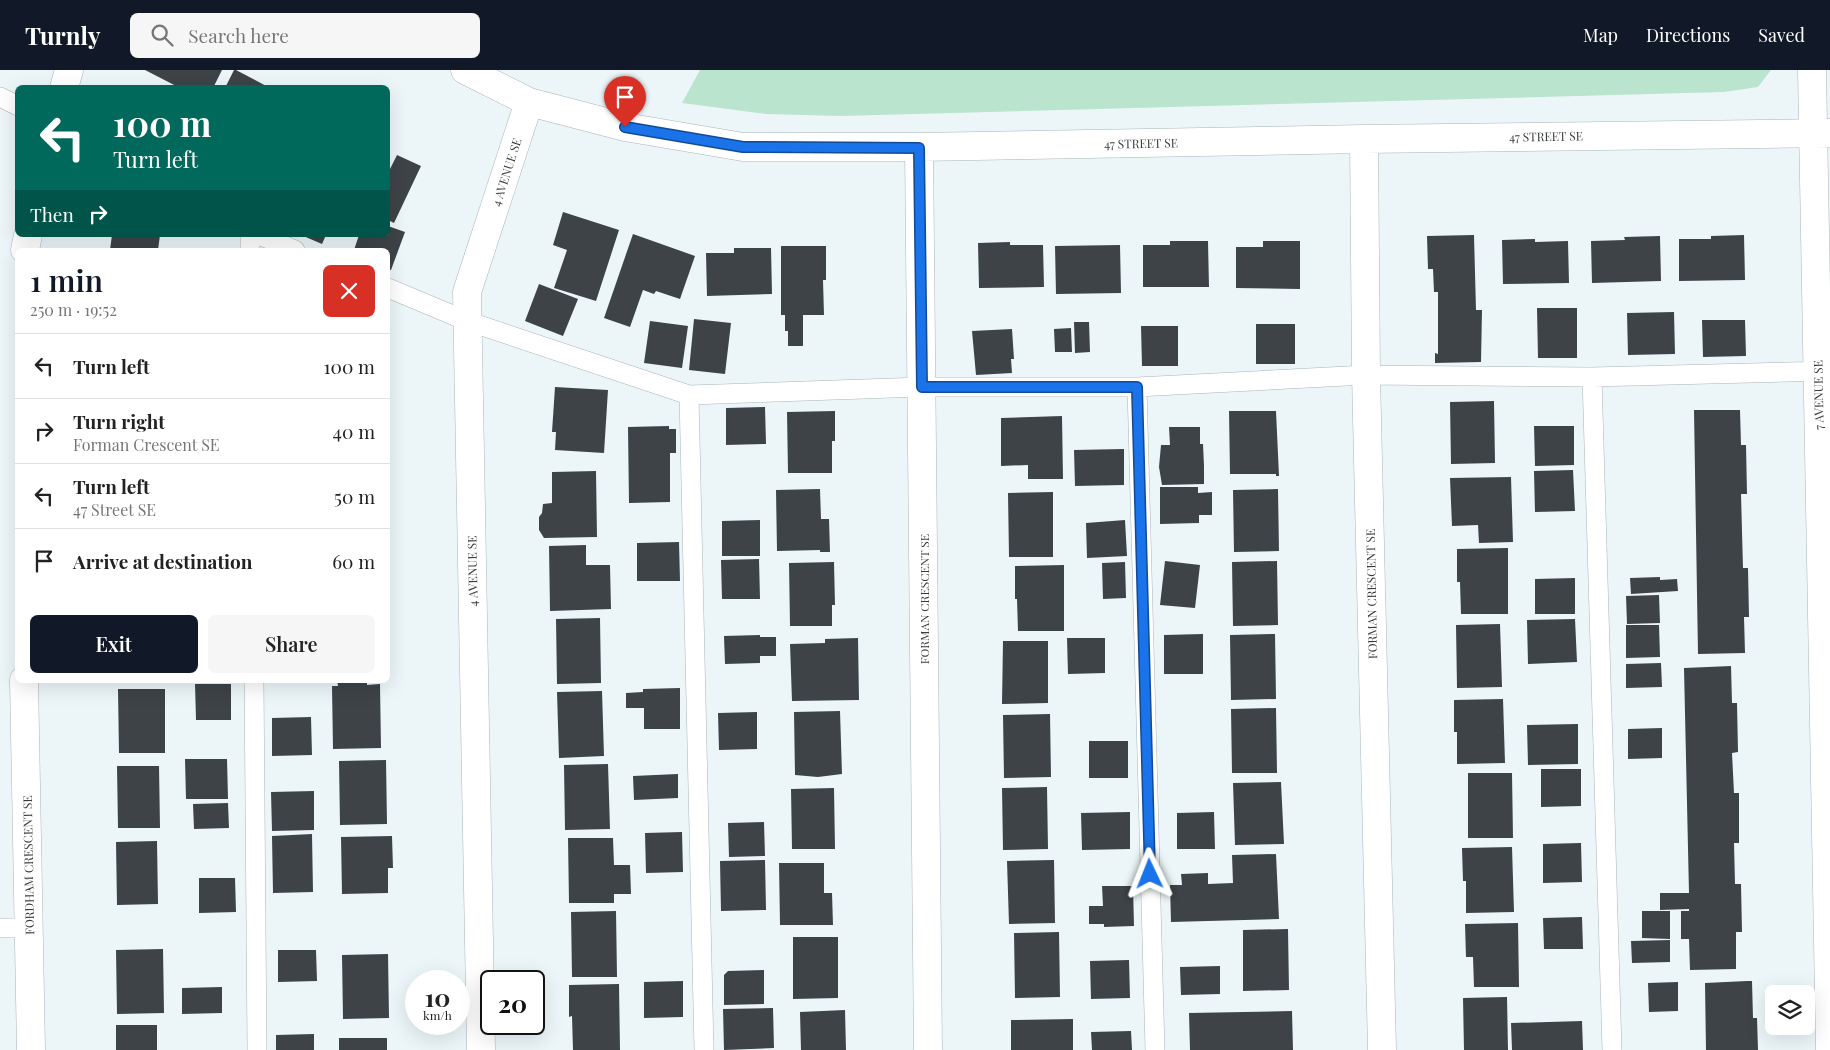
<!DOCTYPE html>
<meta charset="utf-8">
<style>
:root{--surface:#fff;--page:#f6f6f6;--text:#222;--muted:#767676;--line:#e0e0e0;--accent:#111827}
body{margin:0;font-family:"Playfair Display",serif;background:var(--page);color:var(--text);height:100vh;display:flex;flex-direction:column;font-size:19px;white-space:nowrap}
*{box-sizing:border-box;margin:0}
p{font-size:16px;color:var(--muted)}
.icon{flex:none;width:28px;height:28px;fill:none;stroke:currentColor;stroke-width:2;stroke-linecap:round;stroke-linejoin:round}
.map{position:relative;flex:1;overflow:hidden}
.drawer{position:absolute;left:15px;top:178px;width:375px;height:435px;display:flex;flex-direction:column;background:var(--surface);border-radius:8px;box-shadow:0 5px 20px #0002}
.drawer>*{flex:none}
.guide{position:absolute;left:15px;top:15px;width:375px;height:152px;border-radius:8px;box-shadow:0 5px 20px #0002;background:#00695c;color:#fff;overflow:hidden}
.buttons{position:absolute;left:1765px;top:915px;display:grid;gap:10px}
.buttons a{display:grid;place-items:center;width:50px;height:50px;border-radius:8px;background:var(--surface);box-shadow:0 5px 20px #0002;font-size:25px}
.speed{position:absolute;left:405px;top:900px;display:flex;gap:10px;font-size:25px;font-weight:700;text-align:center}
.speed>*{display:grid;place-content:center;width:65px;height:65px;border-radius:50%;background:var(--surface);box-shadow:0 5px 20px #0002;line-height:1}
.speed small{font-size:12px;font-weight:400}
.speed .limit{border:2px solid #111;border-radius:8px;background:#fff;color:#111}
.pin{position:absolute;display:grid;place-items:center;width:42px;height:42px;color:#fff;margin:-51px -21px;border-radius:50% 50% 50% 0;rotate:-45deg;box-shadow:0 0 5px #0007}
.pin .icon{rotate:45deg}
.me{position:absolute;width:55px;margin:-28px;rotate:358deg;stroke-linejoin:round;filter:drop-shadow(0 0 4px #0008)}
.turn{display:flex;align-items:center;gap:18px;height:105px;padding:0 15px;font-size:22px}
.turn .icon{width:65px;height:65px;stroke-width:2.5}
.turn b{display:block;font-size:35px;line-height:42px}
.then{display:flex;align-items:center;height:48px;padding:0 15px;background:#0003;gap:10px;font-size:19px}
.round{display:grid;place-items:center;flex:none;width:52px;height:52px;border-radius:8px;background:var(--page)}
.headline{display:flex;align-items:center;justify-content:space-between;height:85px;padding:0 15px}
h1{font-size:30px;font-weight:600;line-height:38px;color:var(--accent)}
.button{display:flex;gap:10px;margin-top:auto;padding:10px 15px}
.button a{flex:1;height:58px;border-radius:8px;background:var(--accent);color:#fff;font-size:20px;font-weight:600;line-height:58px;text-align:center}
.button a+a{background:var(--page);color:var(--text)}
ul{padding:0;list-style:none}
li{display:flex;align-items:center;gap:15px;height:65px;padding:0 15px;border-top:1px solid var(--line)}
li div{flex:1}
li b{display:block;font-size:19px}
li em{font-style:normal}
header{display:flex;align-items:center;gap:30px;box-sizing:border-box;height:70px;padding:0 25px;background:var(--accent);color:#fff}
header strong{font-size:24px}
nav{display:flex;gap:28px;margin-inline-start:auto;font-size:18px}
.search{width:350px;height:45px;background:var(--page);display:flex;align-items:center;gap:12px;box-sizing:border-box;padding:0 18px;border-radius:8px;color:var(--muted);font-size:19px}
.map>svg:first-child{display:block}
.green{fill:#bbe4cf}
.building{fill:#3e4348}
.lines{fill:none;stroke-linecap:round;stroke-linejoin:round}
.lane-casing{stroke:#abb4b7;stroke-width:20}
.street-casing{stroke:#abb4b7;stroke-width:29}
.lane{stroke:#fff;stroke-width:19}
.street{stroke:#fff;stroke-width:28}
.route-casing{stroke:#114b97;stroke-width:12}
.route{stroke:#1a73e8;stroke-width:9}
.labels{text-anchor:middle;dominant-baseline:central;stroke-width:5;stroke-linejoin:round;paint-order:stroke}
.street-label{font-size:12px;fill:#373b3c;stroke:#fff}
</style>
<header>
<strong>Turnly</strong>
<div class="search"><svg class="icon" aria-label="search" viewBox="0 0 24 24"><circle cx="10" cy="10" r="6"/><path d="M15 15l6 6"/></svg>Search here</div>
<nav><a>Map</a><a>Directions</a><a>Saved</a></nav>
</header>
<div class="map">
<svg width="1830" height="980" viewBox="0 0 1830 980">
<rect width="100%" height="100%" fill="#ecf6f9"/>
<path class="green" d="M700,0h1071l-13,17 -34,5 -883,24 -75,-2 -84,-11z"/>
<path class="building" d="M145,0h77l-9,18h-33z
M234,0h2l34,18h-45z
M397,85l24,11 -27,57 -6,-3v-52l2,1z
M563,142l56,18 -23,71 -42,-13 13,-38 -14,-5z
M388,156l17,6 -14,38 -3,-1v-19h-34l5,-15h29z
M633,164l62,22 -15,43 -24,-8 -2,3 -11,-4 -13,37 -26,-9z
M112,165h48l-2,15h-48z
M301,165h25l-4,9z
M1474,165l2,75h6l-1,52 -46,1v-10l3,1v-62h-4l-1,-23h-5l-1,-33z
M1744,165l1,45 -66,1v-42h32v-3z
M1660,166l1,45 -69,2 -1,-42 34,-1 -1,-3z
M1535,169v3l33,-1 1,42 -66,1 -1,-44z
M1170,171h38l1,46h-66v-42h27z
M1263,171h37v48l-64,-1v-41h27z
M1010,172v3h33l1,42 -65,1 -1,-45z
M1120,175l1,48 -65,1 -1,-48z
M781,176h45v34h-3l1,35h-21v31h-15v-15h-3v-16h-4z
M734,178h37l1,46 -65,2 -1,-43h28z
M539,214l39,15 -15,37 -38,-15z
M1537,238h40v50h-39z
M1674,242l1,42 -47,1 -1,-42z
M694,249l37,4 -6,51 -36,-4z
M1702,250h43l1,36 -43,1z
M650,251l38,5 -6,42 -38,-5z
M1074,252h15l1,30 -15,1z
M1256,254h39v40h-39z
M1141,256h37v40h-36z
M1071,258l1,24h-17l-1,-23z
M1012,259l2,30h-3l1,14 -36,2 -4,-44z
M555,317l53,3 -4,63 -49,-3 1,-18h-4z
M1494,331l1,62 -44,1 -1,-62z
M765,337l1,37 -40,1v-37z
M1694,340h46l1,35h5l1,49h-6l2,74h5l1,49h-5l1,36 -47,1z
M835,341v30h-3v32h-44l-1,-61z
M1229,341h47l3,65h-3v-2h-46z
M1062,346l1,63h-35v-14l-27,1v-48z
M669,356v3h7v24h-6v49l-41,1 -1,-76z
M1534,356h40v39l-39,1z
M1169,357h31v17h3l1,22v18l-42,1 -3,-18 2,-22h9z
M1124,379v36l-49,1 -1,-36z
M1573,400l2,41 -40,1 -1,-41z
M596,401l1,66 -53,1 -5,-8v-13l3,-4 1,-9 9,-1v-31z
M1511,407l2,65 -34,1 -1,-18 -26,1 -2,-48z
M1160,417h38v6l14,-1v23h-13v8l-39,1z
M820,419l1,30h8l1,33h-10v-2l-43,1 -1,-61z
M1278,419l1,62 -45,1 -1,-62z
M1053,422v65h-44l-1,-64z
M760,450v36h-38v-35z
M1125,450l2,36 -40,2 -1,-35z
M679,472l1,39h-43v-38z
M586,475v20h24l1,44 -61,2 -1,-65z
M1508,478v66h-47l-1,-32h-3v-33z
M759,489l1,40h-38l-1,-39z
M1165,491l35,4 -5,43 -35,-3z
M1277,491l1,64 -45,1 -1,-64z
M834,492l1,43h-3v21h-42l-1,-63z
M1125,492l1,36 -23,1 -1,-36z
M1064,495v66h-46l-1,-32h-2v-33z
M1660,507v3l17,-1 1,12 -47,3 -1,-16z
M1575,508v36h-40v-35z
M1659,525l1,28 -33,1 -1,-28z
M600,548l1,65 -44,1 -1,-65z
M1575,549l2,43 -49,2 -1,-44z
M1500,554l2,63 -45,1 -1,-63z
M1626,555h33l1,32 -34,1z
M1203,564v40h-39v-39z
M1275,564l1,65 -45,1 -1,-65z
M760,565v2h16v19h-16v7l-35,1 -1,-28z
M858,568l1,62 -67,1 -2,-57 35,-1v-4z
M1067,568h38v35l-37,1z
M1003,571h45v62l-46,1z
M1661,593l1,24 -36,1v-24z
M1731,596l1,37h5l1,49 -6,1 2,40h5v50h-5l1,41h6l1,48h-6v37l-46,1 -1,-31h-8v-28h8v-2l-29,1v-17h29l-5,-225z
M337,610h30v5l13,-1 1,64 -48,1 -1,-63h6z
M195,614h36v36h-35z
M680,618v41h-36v-21h-18v-15l17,-1v-3z
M118,619h47v64h-46z
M602,621l2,65 -45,2 -2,-66z
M1503,629l2,64 -48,1v-32h-3v-32z
M1276,638l1,65h-45l-1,-64z
M840,641l2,63 -24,3 -23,-2 -1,-63z
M757,642v37l-38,1 -1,-37z
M1050,644l1,63 -47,1 -1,-63z
M311,647l1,38 -40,1v-38z
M1578,654v40l-50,1 -1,-40z
M1662,658v30l-34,1v-30z
M1089,671h39v37h-39z
M185,689h42l1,40h-42z
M386,690l1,64 -47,1 -1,-64z
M608,694l2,65 -45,1 -1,-65z
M117,696h42l1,62h-42z
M1541,699h40v37l-40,1z
M1468,703h44l1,65h-45z
M678,704v24l-44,2 -1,-24z
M1281,712l3,62 -49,1 -2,-62z
M1047,717l1,62 -45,1 -1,-62z
M834,718l1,61h-43l-1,-60z
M314,721v39l-42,1 -1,-39z
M228,733l1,25 -35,1 -1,-25z
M1130,742v37l-48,1 -1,-37z
M1214,742l1,37h-38v-36z
M764,752l1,34 -36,1 -1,-34z
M682,762l1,40 -37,1 -1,-40z
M312,764l1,58 -40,1 -1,-57z
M392,766l1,32h-5v25l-46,1 -1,-57z
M568,768h45l1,27h16l1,29h-17v9h-45z
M157,771l1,63 -41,1 -1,-63z
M1581,773l1,39 -39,1v-39z
M1512,777l2,65 -48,1v-32h-3l-1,-33z
M1276,784l3,65 -108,3 -1,-37h12l-1,-11 27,-1v11l25,-1 -1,-28z
M765,790l1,50 -45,1 -1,-50z
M1054,790l1,63 -46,1 -2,-63z
M779,793h45v30h8l1,32h-53z
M199,808h36l1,34 -37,1z
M1102,816h31l1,40 -30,1v-3h-15v-18h14z
M616,841l1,66h-45l-1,-65z
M1642,841h28v28l-28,-1z
M1582,847l1,32h-39l-1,-31z
M1518,853l1,64h-45l-1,-30h-7l-1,-33z
M1288,859l1,61 -46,1v-61z
M1059,862l1,65 -45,1 -1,-65z
M793,867h45v61l-45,1z
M1670,870v22l-38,1 -1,-22z
M163,879l1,64 -47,1 -1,-64z
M278,880h38l1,31 -39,1z
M388,884l1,64 -46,1 -1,-64z
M1129,890l1,38 -39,1 -1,-38z
M1220,896v28l-39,1 -1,-28z
M764,900v34l-40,1v-30l4,-4z
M683,911v36l-39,1v-36z
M1747,911h5l1,37h4l1,32h-52l-1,-67z
M1678,912v29l-29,1 -1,-29z
M619,914l1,66h-47l-1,-34 -3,1v-32z
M222,917v26l-40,1v-26z
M1507,927l1,53h-44l-1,-52z
M773,938l1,40 -50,2 -1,-41z
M845,940l1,40h-45l-1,-38z
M1292,941l1,39h-103l-1,-37z
M1073,949v31h-62v-30z
M1582,951l1,29h-71l-1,-27z
M116,955h41v25h-41z
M1131,961l1,19h-40l-1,-18z
M314,964v16h-38v-15z
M339,968h48v12h-48z"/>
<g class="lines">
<g class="lane-casing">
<path id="lane" d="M0,27l18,9
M250,165v15
M259,165l36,15
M388,218l79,33 222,74 233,-8h215l229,-12 226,2 237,-6
M1592,307l20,673
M1137,317l18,663
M689,325l15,655
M254,610l3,370
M0,858h29"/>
</g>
<g class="street-casing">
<path id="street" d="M465,0l64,32 96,25 118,20h176l445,-8 466,-6
M1812,0l18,980
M64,18l5,-18
M1364,69l2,236 16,675
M919,77l9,903
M25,180l3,-15
M24,610l7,370
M481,980l-14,-758 62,-190"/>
</g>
<use href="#lane" class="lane"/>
<use href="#street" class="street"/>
</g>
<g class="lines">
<g class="route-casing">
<path id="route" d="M625,57l118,20 176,1 3,239h215l13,487"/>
</g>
<use href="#route" class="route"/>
</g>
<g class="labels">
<g class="street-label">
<text transform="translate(1546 66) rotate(-1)">47 STREET SE</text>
<text transform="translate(1141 73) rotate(-1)">47 STREET SE</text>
<text transform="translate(506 102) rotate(-72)">4 AVENUE SE</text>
<text transform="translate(1818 325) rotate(-91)">7 AVENUE SE</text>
<text transform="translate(472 501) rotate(-91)">4 AVENUE SE</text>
<text transform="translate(1371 524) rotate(-91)">FORMAN CRESCENT SE</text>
<text transform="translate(924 529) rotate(-90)">FORMAN CRESCENT SE</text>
<text transform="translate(28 795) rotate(-91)">FORDHAM CRESCENT SE</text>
</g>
</g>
</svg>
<div class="buttons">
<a><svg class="icon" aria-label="layers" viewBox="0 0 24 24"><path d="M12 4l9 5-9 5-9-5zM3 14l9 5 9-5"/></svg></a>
</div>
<div class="speed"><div>10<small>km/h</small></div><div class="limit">20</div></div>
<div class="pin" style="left:625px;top:57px;background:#d93025"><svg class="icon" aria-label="arrive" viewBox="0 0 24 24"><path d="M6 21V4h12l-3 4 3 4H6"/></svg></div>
<svg class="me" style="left:1150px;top:804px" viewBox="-20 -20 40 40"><path d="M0-17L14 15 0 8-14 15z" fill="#1a73e8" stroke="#fff" stroke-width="4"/></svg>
<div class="guide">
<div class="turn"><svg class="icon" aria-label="left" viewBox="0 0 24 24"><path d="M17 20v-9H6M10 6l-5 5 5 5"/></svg><div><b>100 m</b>Turn left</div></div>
<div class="then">Then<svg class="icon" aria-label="right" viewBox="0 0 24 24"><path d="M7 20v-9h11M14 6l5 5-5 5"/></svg></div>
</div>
<section class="drawer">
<div class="headline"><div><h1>1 min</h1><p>250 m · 19:52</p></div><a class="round" style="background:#d93025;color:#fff"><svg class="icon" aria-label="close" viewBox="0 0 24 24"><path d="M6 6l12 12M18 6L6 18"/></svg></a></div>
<ul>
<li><svg class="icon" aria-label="left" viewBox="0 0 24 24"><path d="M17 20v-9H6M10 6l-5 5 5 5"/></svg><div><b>Turn left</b></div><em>100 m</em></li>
<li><svg class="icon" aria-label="right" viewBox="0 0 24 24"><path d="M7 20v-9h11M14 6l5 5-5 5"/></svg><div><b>Turn right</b><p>Forman Crescent SE</p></div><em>40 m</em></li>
<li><svg class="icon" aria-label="left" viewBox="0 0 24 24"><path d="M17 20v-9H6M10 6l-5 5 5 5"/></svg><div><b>Turn left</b><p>47 Street SE</p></div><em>50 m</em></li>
<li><svg class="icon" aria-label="arrive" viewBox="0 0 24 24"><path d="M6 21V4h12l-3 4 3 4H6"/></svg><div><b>Arrive at destination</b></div><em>60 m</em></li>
</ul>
<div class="button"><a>Exit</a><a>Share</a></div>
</section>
</div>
